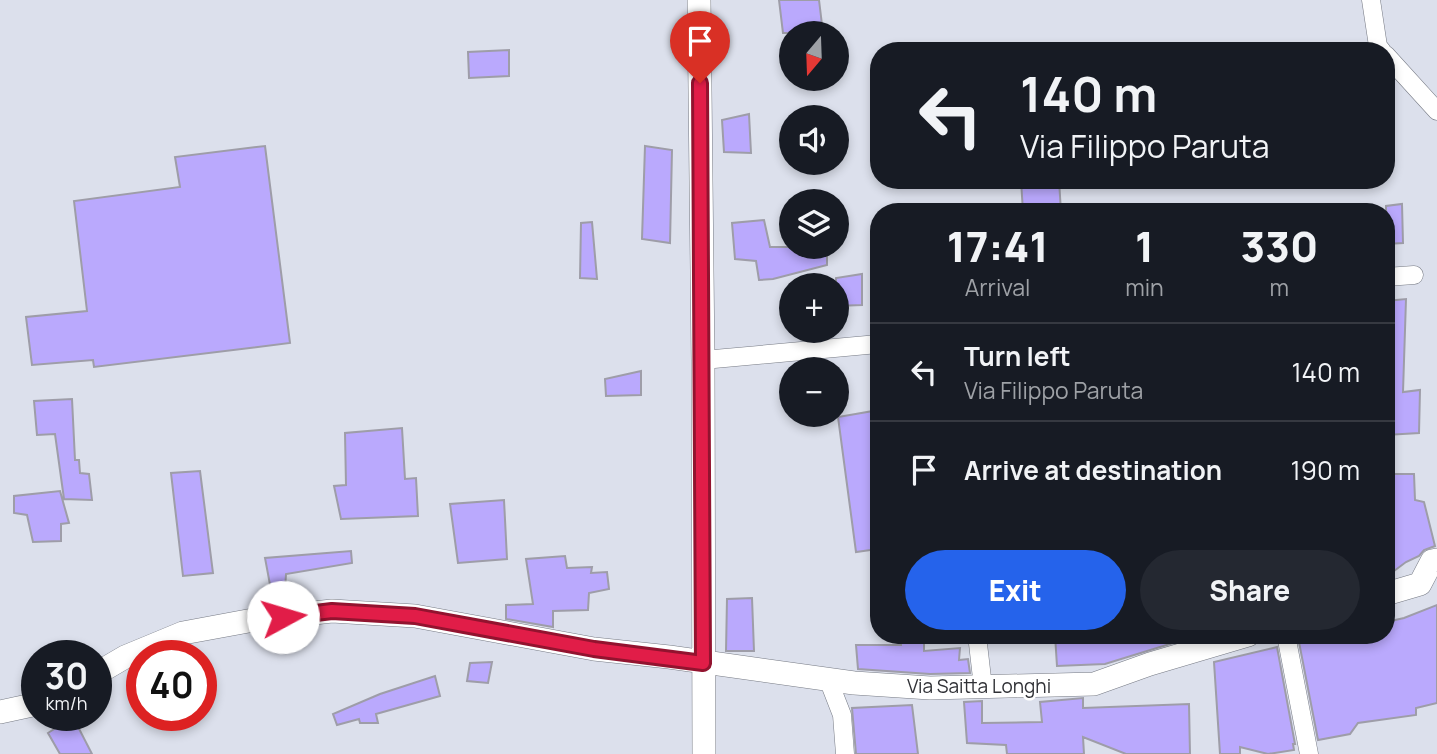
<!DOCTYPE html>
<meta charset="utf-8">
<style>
:root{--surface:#171b24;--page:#242831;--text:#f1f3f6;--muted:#9ea1a6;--line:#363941;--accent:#2563eb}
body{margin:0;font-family:Manrope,sans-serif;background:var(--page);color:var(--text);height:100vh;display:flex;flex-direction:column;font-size:26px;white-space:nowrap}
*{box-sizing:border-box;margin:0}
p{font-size:23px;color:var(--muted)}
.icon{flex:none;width:38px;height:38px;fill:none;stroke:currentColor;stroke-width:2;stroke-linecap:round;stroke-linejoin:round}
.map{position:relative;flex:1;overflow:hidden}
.drawer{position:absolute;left:870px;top:203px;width:525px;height:441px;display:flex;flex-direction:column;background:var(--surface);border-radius:28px;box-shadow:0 4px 10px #0003}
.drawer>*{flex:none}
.guide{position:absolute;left:870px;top:42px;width:525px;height:147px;border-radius:28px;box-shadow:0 4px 10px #0003;background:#171b24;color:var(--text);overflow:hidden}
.needle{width:46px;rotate:199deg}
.fabs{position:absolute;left:779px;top:21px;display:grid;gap:14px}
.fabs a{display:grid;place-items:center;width:70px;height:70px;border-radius:50%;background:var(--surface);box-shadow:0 4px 10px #0003;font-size:35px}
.speed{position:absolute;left:21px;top:640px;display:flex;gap:14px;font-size:35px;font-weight:700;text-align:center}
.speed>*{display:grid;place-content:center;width:91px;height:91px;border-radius:50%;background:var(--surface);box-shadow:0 4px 10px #0003;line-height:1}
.speed small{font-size:18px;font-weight:400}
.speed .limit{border:10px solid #d22;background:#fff;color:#111}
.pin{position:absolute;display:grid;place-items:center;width:60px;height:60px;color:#fff;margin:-72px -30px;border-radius:50% 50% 50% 0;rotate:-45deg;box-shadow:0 0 7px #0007}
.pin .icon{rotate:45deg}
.me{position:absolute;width:77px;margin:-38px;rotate:84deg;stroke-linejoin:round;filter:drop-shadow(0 0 5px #0008)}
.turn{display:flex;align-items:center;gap:24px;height:147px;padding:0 35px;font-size:32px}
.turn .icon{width:91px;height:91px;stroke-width:2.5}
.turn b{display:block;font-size:49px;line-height:60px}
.eta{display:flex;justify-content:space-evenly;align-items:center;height:119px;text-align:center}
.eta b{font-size:42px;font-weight:800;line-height:49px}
.cta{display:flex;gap:14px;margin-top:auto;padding:14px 35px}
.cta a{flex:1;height:80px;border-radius:42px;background:var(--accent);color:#fff;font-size:28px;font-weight:800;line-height:80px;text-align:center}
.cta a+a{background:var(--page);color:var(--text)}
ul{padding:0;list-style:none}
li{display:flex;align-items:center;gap:21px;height:98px;padding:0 35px;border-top:2px solid var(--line)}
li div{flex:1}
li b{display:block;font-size:26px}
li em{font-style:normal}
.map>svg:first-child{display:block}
.building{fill:#baa9fd;stroke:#9e9da8;stroke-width:2}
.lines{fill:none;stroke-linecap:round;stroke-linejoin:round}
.minor-casing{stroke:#767a84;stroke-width:19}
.tertiary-casing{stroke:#767a84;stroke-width:24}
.minor{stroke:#fff;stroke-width:18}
.tertiary{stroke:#fff;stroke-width:23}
.route-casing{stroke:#92132f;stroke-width:18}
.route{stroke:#e11d48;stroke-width:12}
.labels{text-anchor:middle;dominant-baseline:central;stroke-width:5;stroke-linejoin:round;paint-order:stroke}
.street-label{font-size:19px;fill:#303136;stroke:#fff}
</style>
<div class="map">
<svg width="1437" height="754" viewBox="0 0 1437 754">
<rect width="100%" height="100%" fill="#dce0ec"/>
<path class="building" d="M779,0h40l4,33h-40z
M509,50v26l-40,2 -1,-26z
M749,114l2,39 -27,-1 -2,-32z
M265,146l25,197 -196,24 -1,-7 -61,5 -6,-48 61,-6 -13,-110 106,-14 -5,-30z
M645,146l27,4 -2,93 -28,-4z
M1021,180h38l2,32h-38z
M1402,204l1,39 -17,1v-38z
M764,220l6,27h57v18l-54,14 -14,1 -3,-19 -21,-2 -3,-36z
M592,222l5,57 -17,-1 1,-55z
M862,274v31l-26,1v-28z
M1406,299l-3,93 17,-2 -1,43 -33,2v-134z
M641,371v24l-35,1 -1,-17z
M72,399l3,61h4l1,13 9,1 3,26 -28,-1 -9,-65 -18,1 -3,-34z
M873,411l5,40v98l-22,3 -18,-135z
M402,428l3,51 11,-1 2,38 -77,3 -7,-33 12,-1 -1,-52z
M200,471l13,102 -30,3 -12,-103z
M1386,474h28l1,26 9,2 11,44 -11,4 -5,6 -13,6 -20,15z
M60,491l9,32 -8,1v17l-28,1 -6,-27 -13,-2v-17z
M504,500l3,59 -49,4 -8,-59z
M351,551l1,12 -66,11 -1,16h-14l-6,-32z
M565,556l2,12 25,-1 -1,6 16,-1 2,17 -20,4 -1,17 -35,1v16l-47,-8v-14l27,-1 -7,-45z
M752,598l2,53h-28l1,-52z
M1437,605v98l-21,5v7l-58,8 -8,11 -32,6 -20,-103 12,-2h76v-13l18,-4z
M900,635h16v3h8v13l36,-3 -1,12 9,-1 2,14 -40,1 -72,-5 -2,-24h45z
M1055,635h131v4l-81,25 -48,2z
M1277,647l18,97h-2l1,6 -26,4 -28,-7v7h-20l-6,-92z
M492,662l-4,21 -21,-2 3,-18z
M435,676l5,20 -64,18 2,9h-18l-1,-4 -22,6 -4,-11 47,-20z
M1083,698v10l106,-4 1,50h-64l-43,-17 1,17h-77l-1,-9 -39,-2 -3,-41 18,-1v22l60,-1 -2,-20z
M912,705l6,49h-62l-4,-46z
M73,717l19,37h-32l-12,-21z"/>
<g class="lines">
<g class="minor-casing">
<path id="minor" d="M1371,0l7,46 4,5
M1386,55l51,56
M1386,277l28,-2
M703,360l175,-16
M977,635l6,52
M1286,635l23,119
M828,679l14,36 3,39"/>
</g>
<g class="tertiary-casing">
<path id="tertiary" d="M699,0l4,360 1,394
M1386,594l34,-10 12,-23 5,-1
M96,674l29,-17 58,-24 76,-14 73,-8 83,5 179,33 75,8 185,26 76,5 164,-4 56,-20 98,-29
M0,712l37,-8"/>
</g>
<use href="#minor" class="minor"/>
<use href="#tertiary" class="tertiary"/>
</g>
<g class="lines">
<g class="route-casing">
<path id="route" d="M283,617l49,-6 83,5 179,33 109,14 -3,-580"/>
</g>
<use href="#route" class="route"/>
</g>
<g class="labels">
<g class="street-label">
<text x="979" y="686">Via Saitta Longhi</text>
</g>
</g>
</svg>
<div class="fabs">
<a><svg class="needle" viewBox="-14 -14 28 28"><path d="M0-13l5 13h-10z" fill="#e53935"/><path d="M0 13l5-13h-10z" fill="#9ea1a6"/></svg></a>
<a><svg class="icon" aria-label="sound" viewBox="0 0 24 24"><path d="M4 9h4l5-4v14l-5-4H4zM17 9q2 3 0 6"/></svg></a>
<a><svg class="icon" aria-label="layers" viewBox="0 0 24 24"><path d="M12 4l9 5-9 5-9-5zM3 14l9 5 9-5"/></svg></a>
<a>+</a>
<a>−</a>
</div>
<div class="speed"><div>30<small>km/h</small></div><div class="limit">40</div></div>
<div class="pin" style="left:700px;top:83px;background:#d93025"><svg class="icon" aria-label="arrive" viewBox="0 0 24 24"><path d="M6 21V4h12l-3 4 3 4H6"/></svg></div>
<svg class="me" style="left:283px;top:617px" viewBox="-20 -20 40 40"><circle r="19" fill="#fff"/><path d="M0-13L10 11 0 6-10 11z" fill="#e11d48"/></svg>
<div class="guide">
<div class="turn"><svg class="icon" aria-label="left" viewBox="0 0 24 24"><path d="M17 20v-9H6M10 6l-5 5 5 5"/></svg><div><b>140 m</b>Via Filippo Paruta</div></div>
</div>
<section class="drawer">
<div class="eta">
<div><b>17:41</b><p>Arrival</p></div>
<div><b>1</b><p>min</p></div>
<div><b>330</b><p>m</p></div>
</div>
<ul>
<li><svg class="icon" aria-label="left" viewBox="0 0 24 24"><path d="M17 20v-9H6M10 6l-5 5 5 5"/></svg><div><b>Turn left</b><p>Via Filippo Paruta</p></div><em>140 m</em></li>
<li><svg class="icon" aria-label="arrive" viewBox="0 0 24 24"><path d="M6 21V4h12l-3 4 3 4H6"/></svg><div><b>Arrive at destination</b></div><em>190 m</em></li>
</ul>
<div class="cta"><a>Exit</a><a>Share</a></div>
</section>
</div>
